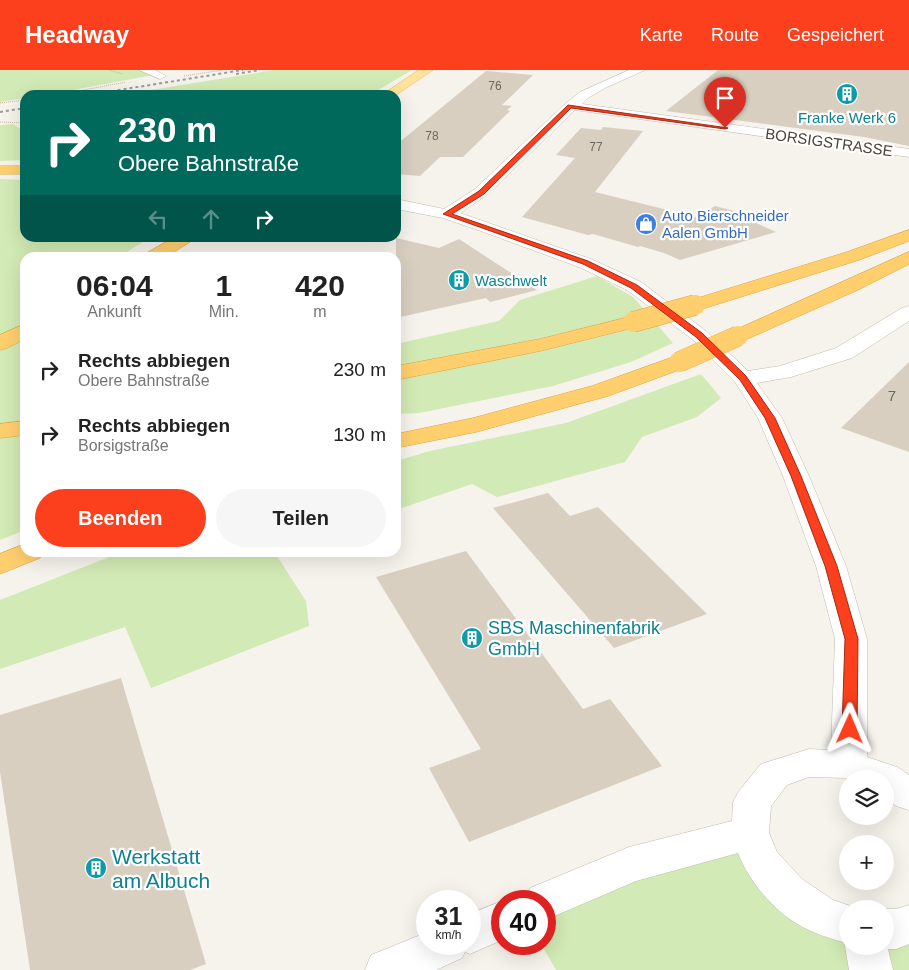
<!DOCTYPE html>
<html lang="de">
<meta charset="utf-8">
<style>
:root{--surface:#fff;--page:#f6f6f6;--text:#222;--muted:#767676;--accent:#fc3f1d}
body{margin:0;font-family:Arial,sans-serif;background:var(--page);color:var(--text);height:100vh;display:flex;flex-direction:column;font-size:19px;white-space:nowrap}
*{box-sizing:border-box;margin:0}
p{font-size:16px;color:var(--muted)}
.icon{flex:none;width:28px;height:28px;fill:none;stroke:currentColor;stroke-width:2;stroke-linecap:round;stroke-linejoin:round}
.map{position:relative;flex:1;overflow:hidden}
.drawer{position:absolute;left:20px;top:182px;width:381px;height:305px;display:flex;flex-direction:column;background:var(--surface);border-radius:15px;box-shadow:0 5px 20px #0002}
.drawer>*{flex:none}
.banner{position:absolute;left:20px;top:20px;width:381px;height:152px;border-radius:15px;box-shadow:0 5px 20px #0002;background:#00695c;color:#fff;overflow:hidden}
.tools{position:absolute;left:839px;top:700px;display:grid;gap:10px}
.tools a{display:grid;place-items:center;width:55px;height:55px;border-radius:50%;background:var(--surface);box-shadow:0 5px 20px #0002;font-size:25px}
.speed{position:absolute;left:416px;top:820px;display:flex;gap:10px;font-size:25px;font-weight:700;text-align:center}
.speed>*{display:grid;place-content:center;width:65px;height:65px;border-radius:50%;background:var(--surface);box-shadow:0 5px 20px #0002;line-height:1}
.speed small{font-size:12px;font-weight:400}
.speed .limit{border:8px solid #d22;background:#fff;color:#111}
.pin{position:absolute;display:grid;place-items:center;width:42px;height:42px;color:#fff;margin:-51px -21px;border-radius:50% 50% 50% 0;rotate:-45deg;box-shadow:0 0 5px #0007}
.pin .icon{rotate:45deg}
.me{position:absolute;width:55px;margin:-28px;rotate:1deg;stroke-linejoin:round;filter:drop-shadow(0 0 4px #0008)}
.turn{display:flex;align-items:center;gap:18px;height:105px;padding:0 15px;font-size:22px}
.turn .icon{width:65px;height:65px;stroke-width:2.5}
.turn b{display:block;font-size:35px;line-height:42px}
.lanes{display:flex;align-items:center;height:48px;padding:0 15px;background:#0003;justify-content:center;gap:25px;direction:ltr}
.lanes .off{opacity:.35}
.eta{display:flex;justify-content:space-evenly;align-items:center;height:85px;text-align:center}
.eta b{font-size:30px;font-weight:700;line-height:35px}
.cta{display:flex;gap:10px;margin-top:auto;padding:10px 15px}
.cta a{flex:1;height:58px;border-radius:30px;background:var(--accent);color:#fff;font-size:20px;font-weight:700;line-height:58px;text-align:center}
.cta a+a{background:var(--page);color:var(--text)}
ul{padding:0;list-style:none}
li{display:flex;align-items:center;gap:15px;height:65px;padding:0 15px}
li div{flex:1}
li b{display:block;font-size:19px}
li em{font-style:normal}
header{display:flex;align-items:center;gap:30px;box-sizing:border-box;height:70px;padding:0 25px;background:var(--accent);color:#fff}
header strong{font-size:24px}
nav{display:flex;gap:28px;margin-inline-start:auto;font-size:18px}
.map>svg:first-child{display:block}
.green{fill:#d2eab5}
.building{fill:#d8cfc1}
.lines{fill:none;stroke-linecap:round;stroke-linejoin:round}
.minor-casing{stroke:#c2bbae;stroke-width:1}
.major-casing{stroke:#e6c16a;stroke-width:1}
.highway-casing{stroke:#e0a43c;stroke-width:1}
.path{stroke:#c4b79f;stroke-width:1;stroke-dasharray:1 1;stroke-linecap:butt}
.minor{fill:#fff;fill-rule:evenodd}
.major{fill:#ffe39c;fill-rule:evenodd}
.highway{fill:#ffcf6e;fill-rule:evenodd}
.rail{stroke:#9a9a9a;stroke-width:2;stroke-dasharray:3 3;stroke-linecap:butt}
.highway-bridge-casing{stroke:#e0a43c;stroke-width:21;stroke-linecap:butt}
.highway-bridge{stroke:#ffcf6e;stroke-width:20}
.route{fill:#fc3f1d;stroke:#a42913}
.labels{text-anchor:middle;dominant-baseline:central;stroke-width:4.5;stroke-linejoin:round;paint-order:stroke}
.far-number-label{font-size:12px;fill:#6e675b}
.far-culture-label{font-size:15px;fill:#0d838f;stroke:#fff}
.far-street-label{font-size:15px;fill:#4b4439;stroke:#fff}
.far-shop-label{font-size:15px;fill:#366cbe;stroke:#fff;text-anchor:start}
.number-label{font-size:15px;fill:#6e675b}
.culture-label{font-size:18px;fill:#0d838f;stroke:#fff;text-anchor:start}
.near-culture-label{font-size:21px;fill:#0d838f;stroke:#fff;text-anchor:start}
</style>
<header>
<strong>Headway</strong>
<nav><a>Karte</a><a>Route</a><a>Gespeichert</a></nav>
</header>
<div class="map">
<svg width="909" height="900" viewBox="0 0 909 900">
<rect width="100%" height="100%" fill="#f6f3ec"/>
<path class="green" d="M0,0h142l11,5 -107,20h-21v3l-25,4z
M274,0h138l-42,25h-250z
M13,54l12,8v28l-25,1v-36z
M0,109l25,1v58h124l-30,19 -94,1v272l-25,10z
M597,206l36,21 40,46 -42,19 -78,24 -134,27 -23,1v-70l103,-23 21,-21z
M701,304l20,24 -24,19 -55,20 -17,25 -128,35 -25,-13 -76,26v-49l34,-10 136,-28z
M122,482l153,1 31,48 3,25 -158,62 -26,-61 -125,42v-69z
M750,763l97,91 1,22h37l24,-22v46h-353l-15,-26h4v-43l84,-36z"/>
<path class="building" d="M718,0h191v76l-45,-9 -198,-26z
M486,1l47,4 -31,30 10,1 -5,4 3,1 -47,46h-23l-20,19 -24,-2v-29z
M603,57l40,4 -48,61 101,25 19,-11 34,9 -4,3 31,14 -96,28 -16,-7 -24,-7 -2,1 -45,-13 -5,1 -66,-18 53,-59 -19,-3 25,-27 20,2z
M396,168l43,10 20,-9 78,51 -47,12 -4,-4 -90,20z
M909,292v90l-68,-24z
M548,423l22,23 28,-9 109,107 -93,34 -121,-140z
M466,481l117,158 27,-10 52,67 -193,76 -40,-74 52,-19 -105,-172z
M121,608l85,286 -16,6h-160l-30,-198v-57z"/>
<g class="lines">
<g class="minor-casing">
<path id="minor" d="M139,0h16l11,6 -6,3z
M629,0h16l-40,18 -17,10 -6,6 327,45v8l-334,-47 -88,85 -27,18 131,46 50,23 65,49 42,40 32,-5 56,-18 66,-40 7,-2v15l-57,37 -61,19 -34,6 25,35 27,58 37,90 21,73v118l30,10 12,8v35l-13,-4 -11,-8v-19l-76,-2 -22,8 -16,21 -2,27 8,19 25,27 31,21 26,9h-11v37h37v-37h11l13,-4v39l-13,5h-8l5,21h-44l-4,-24 1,-3c-12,-4 -25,-7 -37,-13 -30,-13 -59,-46 -71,-77l-102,28 -91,39v-19h-21l6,-13 99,-41 103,-26 1,-19 6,-11 22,-27 48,-15 22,1 4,-111 -19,-73 -33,-90 -25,-58 -23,-36 -43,-43 -65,-49 -48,-23 -101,-37 -35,-12 -47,-9v-10l48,10 31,-20 91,-86 14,-11z
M502,831h2l-2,39 -32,14 -5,-2 -3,6 -26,12h-71l6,-15 57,-23v12h42v-30z"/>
</g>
<g class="major-casing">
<path id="major" d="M419,0h14l-37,25h-14z"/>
</g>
<g class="highway-casing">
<path id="highway" d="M0,96h25v8h-25z
M909,160v11l-50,19 -157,49 -7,2 -7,-2 -3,-4 3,-4 159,-49z
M173,168h20l-3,4 -26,16h-22l3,-4z
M909,182v12l-49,25 -115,51 -7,2 -7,-2 -3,-4 3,-4z
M633,246l7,2 3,4 -3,4 -100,25 -144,29v-14l144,-27z
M25,254v15l-18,9 -7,2v-15z
M679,285l8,2 3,5 -3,5 -79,29 -132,36 -80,16v-14l77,-16 119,-32z
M25,351v14l-25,3v-14z
M25,474v8h19l-4,6 -40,16v-20z"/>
</g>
<path class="path" d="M109,0l14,4
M184,6l39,-6
M57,25l69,-13
M0,33l25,-3
M0,52l25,1"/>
<use href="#minor" class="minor"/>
<use href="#major" class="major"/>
<use href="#highway" class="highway"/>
<path class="rail" d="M236,4l23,-4
M88,25l155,-25
M0,42l25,-4"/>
<g class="highway-bridge-casing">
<path id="highway-bridge" d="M633,252l62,-17
M679,292l59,-26"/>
</g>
<use href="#highway-bridge" class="highway-bridge"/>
</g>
<path class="route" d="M568,35l160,23 -3,1 -154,-21 -87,86 -32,20 136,47 49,24 65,48 44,43 29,42 26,58 36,90 21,73 -1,90 -2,4 -5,2 -6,-2 -2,-4 3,-90 -20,-73 -34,-90 -26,-58 -25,-38 -44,-43 -65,-49 -48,-24 -140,-50 36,-23z"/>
<defs>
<g id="building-disc" transform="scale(1.125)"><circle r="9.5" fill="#0f9aa8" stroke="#fff"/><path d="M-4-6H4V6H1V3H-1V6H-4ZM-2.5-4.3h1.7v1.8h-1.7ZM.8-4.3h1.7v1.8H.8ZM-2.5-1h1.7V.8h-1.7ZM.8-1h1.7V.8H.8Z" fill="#fff"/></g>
<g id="shop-disc" transform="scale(1.125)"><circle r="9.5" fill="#3f7fe0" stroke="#fff"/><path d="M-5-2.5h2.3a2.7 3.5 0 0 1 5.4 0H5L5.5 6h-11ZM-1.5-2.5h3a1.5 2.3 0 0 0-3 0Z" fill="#fff"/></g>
</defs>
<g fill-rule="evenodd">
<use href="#building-disc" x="847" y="24"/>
<use href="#shop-disc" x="646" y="154"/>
<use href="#building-disc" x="459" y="210"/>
<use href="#building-disc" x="472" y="568"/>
<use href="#building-disc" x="96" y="798"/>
</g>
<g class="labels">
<g class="far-number-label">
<text x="495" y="16">76</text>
<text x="432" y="66">78</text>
<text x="596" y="77">77</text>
</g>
<g class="far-culture-label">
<text x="847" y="47">Franke Werk 6</text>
<text x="475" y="210" text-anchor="start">Waschwelt</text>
</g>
<g class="far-street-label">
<text transform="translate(829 72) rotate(8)">BORSIGSTRASSE</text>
</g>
<g class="far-shop-label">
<text x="662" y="145">Auto Bierschneider<tspan x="662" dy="17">Aalen GmbH</tspan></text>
</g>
<g class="number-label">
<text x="892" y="325">7</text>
</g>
<g class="culture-label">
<text x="488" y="558">SBS Maschinenfabrik<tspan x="488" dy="21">GmbH</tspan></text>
</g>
<g class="near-culture-label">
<text x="112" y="786">Werkstatt<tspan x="112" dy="24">am Albuch</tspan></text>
</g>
</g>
</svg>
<div class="tools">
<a><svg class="icon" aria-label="layers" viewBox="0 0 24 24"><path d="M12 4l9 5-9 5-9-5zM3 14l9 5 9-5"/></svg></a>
<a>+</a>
<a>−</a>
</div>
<div class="speed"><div>31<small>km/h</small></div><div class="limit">40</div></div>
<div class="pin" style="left:725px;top:58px;background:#d93025"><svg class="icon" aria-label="arrive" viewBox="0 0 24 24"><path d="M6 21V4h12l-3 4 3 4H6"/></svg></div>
<svg class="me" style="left:850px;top:659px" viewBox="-20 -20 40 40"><path d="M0-17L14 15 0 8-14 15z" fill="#fc3f1d" stroke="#fff" stroke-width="4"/></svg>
<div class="banner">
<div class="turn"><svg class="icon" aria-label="right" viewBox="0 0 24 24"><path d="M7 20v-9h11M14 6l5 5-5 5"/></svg><div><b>230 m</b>Obere Bahnstraße</div></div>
<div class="lanes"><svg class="icon off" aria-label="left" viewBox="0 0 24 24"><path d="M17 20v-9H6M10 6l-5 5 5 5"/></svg><svg class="icon off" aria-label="ahead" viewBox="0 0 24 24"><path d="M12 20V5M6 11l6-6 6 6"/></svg><svg class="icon" aria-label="right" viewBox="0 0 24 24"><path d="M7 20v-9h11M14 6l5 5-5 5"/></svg></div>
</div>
<section class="drawer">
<div class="eta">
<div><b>06:04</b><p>Ankunft</p></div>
<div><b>1</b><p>Min.</p></div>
<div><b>420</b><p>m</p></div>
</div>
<ul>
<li><svg class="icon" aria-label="right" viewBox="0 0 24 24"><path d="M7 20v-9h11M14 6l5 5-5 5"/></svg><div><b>Rechts abbiegen</b><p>Obere Bahnstraße</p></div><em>230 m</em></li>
<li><svg class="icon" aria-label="right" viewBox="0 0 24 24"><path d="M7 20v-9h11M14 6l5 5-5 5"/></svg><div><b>Rechts abbiegen</b><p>Borsigstraße</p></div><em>130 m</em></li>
</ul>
<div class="cta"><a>Beenden</a><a>Teilen</a></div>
</section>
</div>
